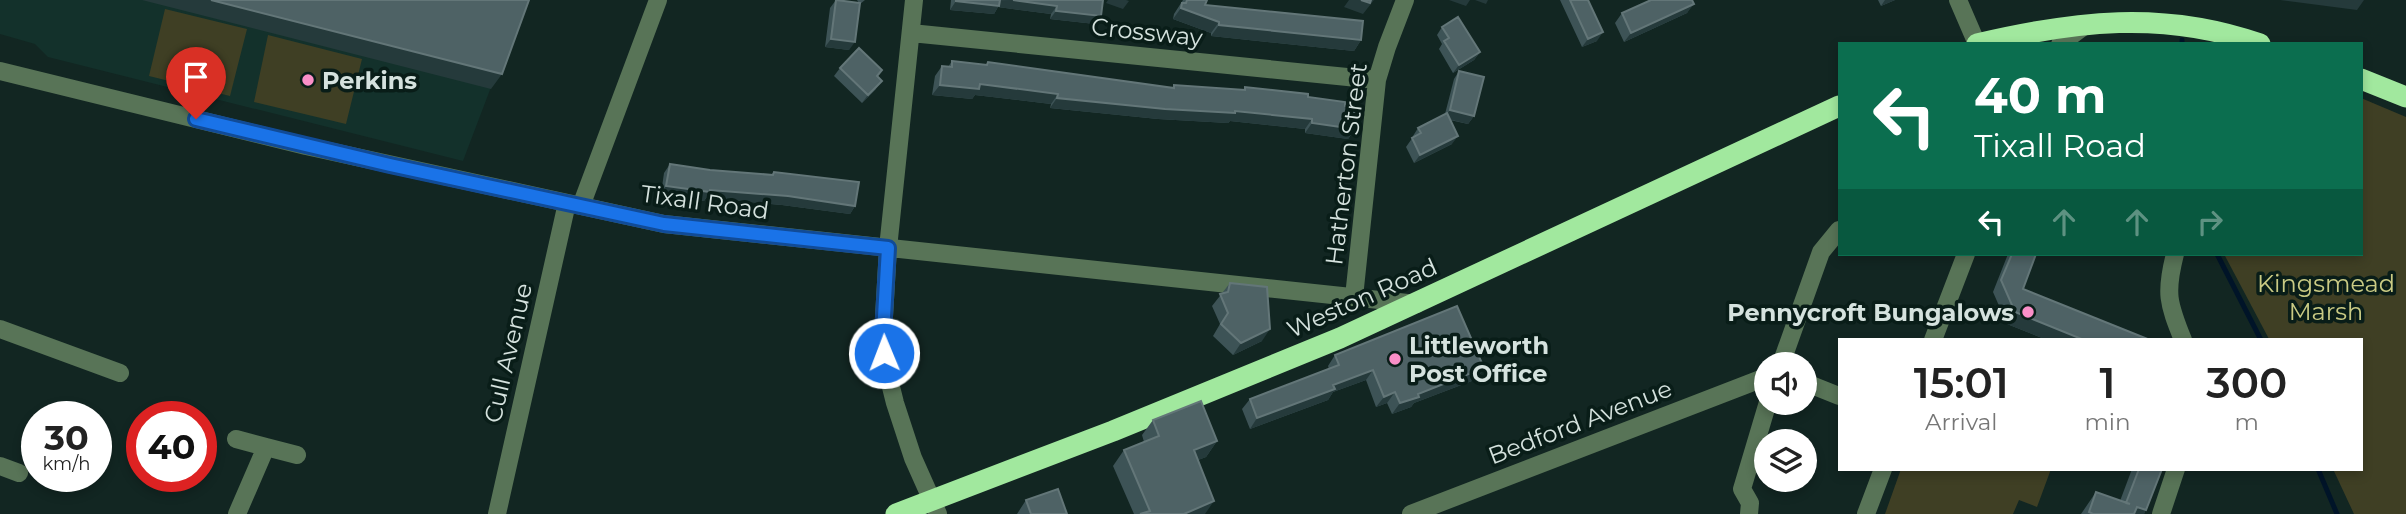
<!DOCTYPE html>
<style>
:root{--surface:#fff;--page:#f6f6f6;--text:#222;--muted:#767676}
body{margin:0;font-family:Montserrat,sans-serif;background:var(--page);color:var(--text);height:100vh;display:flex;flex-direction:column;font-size:26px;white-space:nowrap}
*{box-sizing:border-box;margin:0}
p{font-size:23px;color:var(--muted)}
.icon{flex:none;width:38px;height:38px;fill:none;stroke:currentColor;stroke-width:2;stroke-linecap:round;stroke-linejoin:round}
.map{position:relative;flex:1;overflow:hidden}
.panel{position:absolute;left:1838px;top:338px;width:525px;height:133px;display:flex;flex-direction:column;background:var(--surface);border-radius:0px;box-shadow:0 4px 10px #0003}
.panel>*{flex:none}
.banner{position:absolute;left:1838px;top:42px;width:525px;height:214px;border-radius:0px;box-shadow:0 4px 10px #0003;background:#0b6e4f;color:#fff;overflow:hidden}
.tools{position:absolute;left:1754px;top:352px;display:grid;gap:14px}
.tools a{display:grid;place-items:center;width:63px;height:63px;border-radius:50%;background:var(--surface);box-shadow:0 4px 10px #0003;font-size:35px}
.speed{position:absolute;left:21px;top:401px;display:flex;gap:14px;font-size:35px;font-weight:700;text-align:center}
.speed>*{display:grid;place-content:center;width:91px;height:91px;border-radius:50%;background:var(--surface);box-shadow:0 4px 10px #0003;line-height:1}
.speed small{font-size:18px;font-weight:400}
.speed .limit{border:10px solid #d22;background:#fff;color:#111}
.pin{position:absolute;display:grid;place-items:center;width:60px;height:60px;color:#fff;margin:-72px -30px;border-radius:50% 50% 50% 0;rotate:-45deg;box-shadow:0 0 7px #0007}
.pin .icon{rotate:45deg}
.me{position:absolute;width:77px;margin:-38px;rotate:359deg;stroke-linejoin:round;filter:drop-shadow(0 0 5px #0008)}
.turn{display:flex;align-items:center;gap:24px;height:147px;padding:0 21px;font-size:32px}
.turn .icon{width:91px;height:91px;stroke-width:2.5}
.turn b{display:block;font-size:49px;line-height:60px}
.lanes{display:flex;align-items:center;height:66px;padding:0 21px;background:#0003;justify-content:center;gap:35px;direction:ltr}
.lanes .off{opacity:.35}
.eta{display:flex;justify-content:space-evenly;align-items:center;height:119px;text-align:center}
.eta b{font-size:42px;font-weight:600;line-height:49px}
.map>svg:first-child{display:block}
.built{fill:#13312b}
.green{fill:#3f3f24}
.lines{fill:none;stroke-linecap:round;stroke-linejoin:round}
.stream{stroke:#001428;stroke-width:5}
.minor{stroke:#587457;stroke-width:18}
.highway{stroke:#a1e89e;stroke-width:21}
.wall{fill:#3d5356}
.shaded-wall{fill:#253a3b}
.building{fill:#4e6265;stroke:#637678;stroke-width:2}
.route-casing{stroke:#114b97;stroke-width:18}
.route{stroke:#1a73e8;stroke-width:12}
.poi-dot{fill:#fa8fc8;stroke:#091d18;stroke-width:2.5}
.labels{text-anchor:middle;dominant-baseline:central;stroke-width:7;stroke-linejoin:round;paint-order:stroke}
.street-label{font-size:24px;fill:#d5e2de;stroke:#091d18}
.poi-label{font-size:24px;font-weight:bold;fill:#d5e2de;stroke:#091d18;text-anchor:start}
.park-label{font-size:24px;fill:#cacb84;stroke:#091d18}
</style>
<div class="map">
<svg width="2406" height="514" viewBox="0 0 2406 514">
<rect width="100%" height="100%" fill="#122622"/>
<path class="built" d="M0,0h524l-61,161 -415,-104 -13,-13 -35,-10z"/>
<path class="green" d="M165,9l82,20 -17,67 -81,-20z
M268,35l94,24 -16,65 -92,-22z
M2361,98l45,19v397h-52l-21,-45h28v-129l-92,-1 -45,-85h137z
M1901,469h150l-14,38 -18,-7 -6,14h-128z"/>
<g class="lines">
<path class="stream" d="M2182,40v4
M2217,254l44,86
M2318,469l19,45"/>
<path class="minor" d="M914,0l-26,248 -5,86 6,45 6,24 18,55 25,56
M1958,0l19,44
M911,33l466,47
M2060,44l27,-20
M0,71l306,75 358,78 753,80
M581,206l77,-206
M2175,254c-10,39 -7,49 8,86
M1354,297l23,-217 10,-33 18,-47
M0,329l120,44
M1933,340l33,-86
M1781,364l40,-112 18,-22
M1804,382l35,14
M236,439l30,8
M0,466l19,7
M237,514l29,-67 31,8
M497,514l70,-311
M1411,514l355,-137
M1749,514l1,-11 -8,-14 26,-87
M1866,514l17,-45
M2161,514l15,-45"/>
<path class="highway" d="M1977,44c98,-23 186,-34 283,0
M2361,79l45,18
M896,514l217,-83 227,-93 499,-232"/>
</g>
<path class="wall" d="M836,0l23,3 -2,-3h8l-5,4 -11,46 -24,-3 5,-39z
M951,0h152l-8,24 -45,-5 1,-5 -53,-7 -4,7 -44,-4z
M1183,0h24l-2,5 156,35 -7,11 -143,-15v-3l-38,-14 1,-5z
M1560,0h28l9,41 -15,6z
M1878,0h17l-14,6z
M1693,2l-6,11 -63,29 -9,-19 7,-10z
M1442,27l38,25 -6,8 -21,13 -14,-24 3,-5 -5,-9z
M952,61l34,4 2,-3 184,26 2,-3 69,5 2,-3 63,10 37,9 10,23 -7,10 -43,-6v-4l-75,-8 -2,2 -70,-4 -108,-11 1,-4 -76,-9 -3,4 -40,-4 3,-19 7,-10 6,1z
M840,68l37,8 -1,13 -14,14 -28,-27z
M1459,71l15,45 -6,8 -18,-4 2,24 -38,19 -8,-16 7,-10v-1l5,-8 27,-14 9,-35z
M670,164l40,6 61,5 3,-3 81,34 -5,8 -68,-9 -76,-7 -2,3 -43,-7 3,-21z
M2008,254h28l-13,35 127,51h-103l-40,-16 -14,-32z
M1230,283l32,58 -29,14 -20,-19 7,-12 -8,-18z
M1335,355l149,13 -7,11 -63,24 -3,4 -19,7 -5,-11 -11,4 -10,-27 -33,12 -5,8 -78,29 -8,-20 8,-10 79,-30 -1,-3z
M1153,420l64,21 -11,16 -8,3 7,54h-71l-21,-48 11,-16 20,-8 -2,-7z
M2132,469h30l-18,45h-63l15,-22 24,9z
M1026,500l41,14h-50z"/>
<path class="shaded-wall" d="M142,0h69l291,74 -11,15z
M1013,0l44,6 -6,8 -53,-7 -4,7 -44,-4 6,-9z
M1108,0h18l3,1 -6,8 -17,-6z
M1349,0h25l-11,14 -19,-7z
M1449,0h21l-4,6z
M1475,0h13l-2,4z
M1885,0h10l-14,6z
M2280,0h84l-7,10z
M1694,4l-7,9 -63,29 7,-9z
M1181,8l38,14 -8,11 -38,-14z
M1056,11l45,5 -6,8 -45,-5z
M1219,25l142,15 -7,11 -143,-15z
M1603,32l-6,9 -15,6 6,-8z
M831,39l24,3 -6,8 -24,-3z
M1480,52l-6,8 -21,13 6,-8z
M882,81l-6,8 -14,14 6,-8z
M980,84l78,10 -7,10 -76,-9 -3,4 -40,-4 8,-10z
M1057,98l178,13 77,8 -7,10 -75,-8 -2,2 -70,-4 -108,-11z
M1450,110l24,6 -6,8 -24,-6z
M1312,123l43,6 -7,10 -43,-6z
M1458,136l-6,8 -38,19 6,-8z
M666,186l122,10 67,10 -5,8 -68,-9 -76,-7 -2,3 -43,-7z
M2015,312l69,28h-37l-40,-16z
M1270,329l-8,12 -29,14 8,-12z
M1484,368l-7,11 -63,24 -3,4 -19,7 8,-11 18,-9z
M1373,370l-7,10 -33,12 -5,8 -78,29 7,-11 76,-33z
M1395,392l-8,11 -11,4 8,-10z
M1217,441l-11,16 -23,9 11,-16z
M1214,501l-9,13h-21z
M2137,507l9,3 -2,4h-12z"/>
<path class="building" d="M211,0h318l-27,74z
M836,0l24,3 -5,39 -24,-3z
M956,0h44l-1,6 -43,-5z
M1013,0h90l-2,16 -45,-5 1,-5z
M1187,0h20l-2,5 158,16 -2,19 -142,-15v-3l-38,-14 1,-5h4z
M1361,0h10l-1,3z
M1570,0h18l15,32 -15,7z
M1651,0h41l2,4 -63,29 -9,-20z
M1458,17l22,35 -21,13 -15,-24 5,-3 -7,-11z
M859,48l23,22 -5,6 5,5 -14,14 -28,-27z
M952,61l35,4 1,-3 186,26v-3l71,5v-3l63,7v3l37,5v4l13,2 -3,21 -43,-6v-4l-77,-8v2l-70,-4 -108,-11 1,-4 -78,-10 -1,5 -39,-4 2,-19 10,1z
M1459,71l25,6 -10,39 -24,-6z
M1447,113l11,23 -38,19 -8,-17 9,-5 -3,-5z
M670,164l40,6 63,5 1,-3 85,10 -4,24 -67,-10 -78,-6v2l-44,-6z
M2012,254h24l-13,35 127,51h-66l-69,-28 -14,-32z
M1230,283l37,4 3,42 -29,14 -20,-19 7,-11 -8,-19 8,-2z
M1457,306l27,62 -66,26 1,3 -19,6 -5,-11 -11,5 -11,-27 -40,15 2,4 -78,29 -7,-19 89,-34 -4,-10z
M1201,401l16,40 -23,9 20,51 -30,13h-44l10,-3 -26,-61 35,-14 -6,-16z
M2139,469h23l-16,41 -9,-3 -3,7h-41l-4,-2 7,-20 34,12 -4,-1z
M1058,489l9,25h-36l-5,-14z"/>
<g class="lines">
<g class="route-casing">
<path id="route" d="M196,119l194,46 274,59 224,24 -5,86 1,19"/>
</g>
<use href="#route" class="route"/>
</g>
<g class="poi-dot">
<circle cx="308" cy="80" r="7"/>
<circle cx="2028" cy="312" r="7"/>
<circle cx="1395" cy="359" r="7"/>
</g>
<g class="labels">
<g class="street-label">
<text transform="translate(1147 32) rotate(6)">Crossway</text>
<text transform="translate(1346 164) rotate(-83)">Hatherton Street</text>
<text transform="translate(705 202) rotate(8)">Tixall Road</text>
<text transform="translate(1362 298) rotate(-24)">Weston Road</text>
<text transform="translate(508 353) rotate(-77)">Cull Avenue</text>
<text transform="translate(1580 422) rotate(-21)">Bedford Avenue</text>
</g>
<g class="poi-label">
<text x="322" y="80">Perkins</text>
<text x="2014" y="312" text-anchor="end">Pennycroft Bungalows</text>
<text x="1409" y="345">Littleworth<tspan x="1409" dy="28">Post Office</tspan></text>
</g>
<g class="park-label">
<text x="2326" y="283">Kingsmead<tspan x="2326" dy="28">Marsh</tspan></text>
</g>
</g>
</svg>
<div class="tools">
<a><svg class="icon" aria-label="sound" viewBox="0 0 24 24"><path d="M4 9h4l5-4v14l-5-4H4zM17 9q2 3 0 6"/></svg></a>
<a><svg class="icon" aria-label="layers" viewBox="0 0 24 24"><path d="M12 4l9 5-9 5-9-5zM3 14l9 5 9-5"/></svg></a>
</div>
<div class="speed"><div>30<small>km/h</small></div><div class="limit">40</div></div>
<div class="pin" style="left:196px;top:119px;background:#d93025"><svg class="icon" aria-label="arrive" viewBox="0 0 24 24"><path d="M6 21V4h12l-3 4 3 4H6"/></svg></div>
<svg class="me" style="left:884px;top:353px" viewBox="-20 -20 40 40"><circle r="17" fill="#1a73e8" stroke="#fff" stroke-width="3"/><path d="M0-11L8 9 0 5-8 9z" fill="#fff"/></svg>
<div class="banner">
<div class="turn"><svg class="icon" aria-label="left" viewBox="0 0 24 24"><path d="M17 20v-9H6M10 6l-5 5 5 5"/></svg><div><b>40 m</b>Tixall Road</div></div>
<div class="lanes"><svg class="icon" aria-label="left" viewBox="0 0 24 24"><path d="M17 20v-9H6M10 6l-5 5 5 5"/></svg><svg class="icon off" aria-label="ahead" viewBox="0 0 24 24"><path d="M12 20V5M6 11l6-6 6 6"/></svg><svg class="icon off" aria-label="ahead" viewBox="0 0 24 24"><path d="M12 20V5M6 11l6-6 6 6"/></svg><svg class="icon off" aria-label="right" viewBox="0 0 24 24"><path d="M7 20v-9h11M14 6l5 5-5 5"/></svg></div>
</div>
<section class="panel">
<div class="eta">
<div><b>15:01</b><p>Arrival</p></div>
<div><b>1</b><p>min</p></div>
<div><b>300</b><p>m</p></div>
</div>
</section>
</div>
